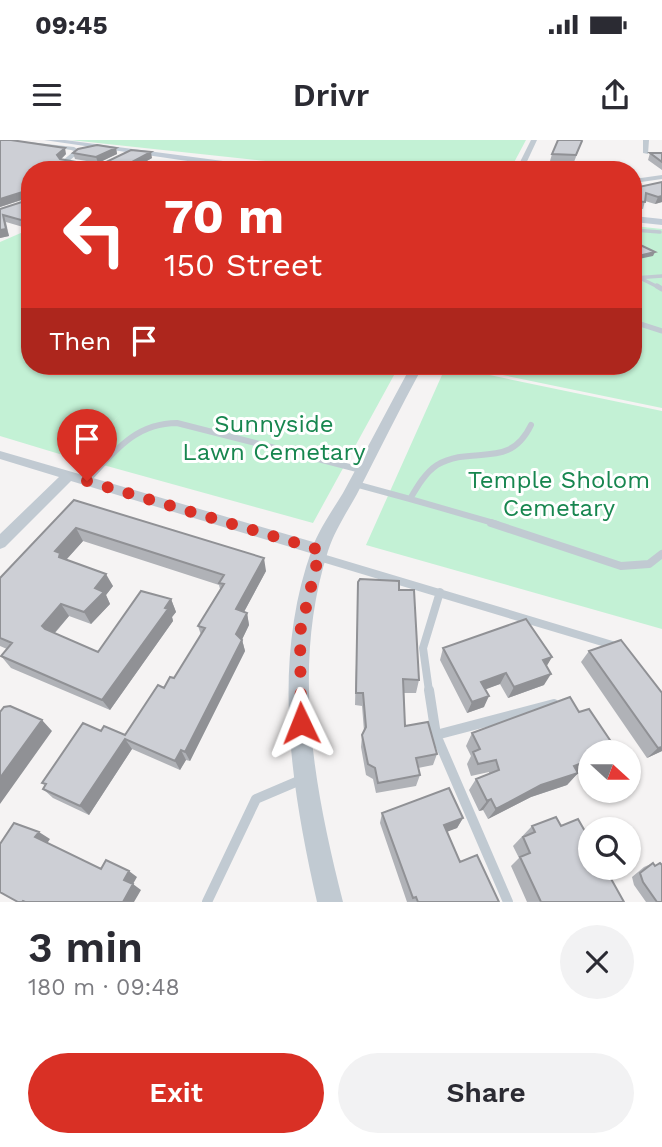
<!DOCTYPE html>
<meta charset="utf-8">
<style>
:root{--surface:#fff;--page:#f2f2f3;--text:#2b2b33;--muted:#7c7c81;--accent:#d93025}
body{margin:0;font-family:"Work Sans",sans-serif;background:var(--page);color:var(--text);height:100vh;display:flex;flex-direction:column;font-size:26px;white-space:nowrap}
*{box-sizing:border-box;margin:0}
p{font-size:23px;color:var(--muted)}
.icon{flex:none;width:38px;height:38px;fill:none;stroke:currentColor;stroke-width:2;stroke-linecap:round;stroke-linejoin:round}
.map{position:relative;height:762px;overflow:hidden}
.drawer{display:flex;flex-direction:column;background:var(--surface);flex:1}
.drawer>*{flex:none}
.top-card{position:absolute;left:21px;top:21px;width:621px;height:214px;border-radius:28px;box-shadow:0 2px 5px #0004;background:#d93025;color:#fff;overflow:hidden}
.needle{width:46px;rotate:111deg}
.controls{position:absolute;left:578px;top:600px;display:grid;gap:14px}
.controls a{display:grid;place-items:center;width:63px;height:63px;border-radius:50%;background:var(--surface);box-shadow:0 2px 5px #0004;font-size:35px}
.pin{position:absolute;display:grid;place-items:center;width:60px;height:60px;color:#fff;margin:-72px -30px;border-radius:50% 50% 50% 0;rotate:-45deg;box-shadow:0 0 7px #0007}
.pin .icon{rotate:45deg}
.me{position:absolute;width:77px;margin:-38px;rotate:358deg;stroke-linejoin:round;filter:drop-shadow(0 0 5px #0008)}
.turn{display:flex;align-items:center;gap:24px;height:147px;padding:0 28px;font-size:32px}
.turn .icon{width:91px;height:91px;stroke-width:2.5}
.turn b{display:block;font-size:49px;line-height:60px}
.then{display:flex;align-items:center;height:66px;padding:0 28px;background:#0003;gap:14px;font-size:26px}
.round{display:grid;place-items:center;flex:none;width:74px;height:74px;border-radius:37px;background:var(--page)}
.head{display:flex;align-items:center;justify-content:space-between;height:119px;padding:0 28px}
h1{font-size:42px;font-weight:600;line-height:52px}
.primary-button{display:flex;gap:14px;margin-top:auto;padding:14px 28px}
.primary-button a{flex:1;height:80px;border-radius:42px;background:var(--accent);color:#fff;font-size:28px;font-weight:600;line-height:80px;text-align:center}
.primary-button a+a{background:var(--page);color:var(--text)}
.status{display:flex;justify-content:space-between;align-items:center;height:49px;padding:0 35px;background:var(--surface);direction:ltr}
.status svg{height:19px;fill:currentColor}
header{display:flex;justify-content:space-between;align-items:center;height:91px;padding:0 28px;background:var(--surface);font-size:32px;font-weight:600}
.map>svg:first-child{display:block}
.green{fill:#c3f1d5}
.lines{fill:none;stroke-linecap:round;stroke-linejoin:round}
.service-far4{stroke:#c1cad2;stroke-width:3.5}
.service-far3{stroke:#c1cad2;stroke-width:5}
.service-far2{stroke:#c1cad2;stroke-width:6}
.service-far1{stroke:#c1cad2;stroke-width:8}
.service{stroke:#c1cad2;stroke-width:10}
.minor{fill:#c1cad2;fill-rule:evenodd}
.tertiary{fill:#c1cad2;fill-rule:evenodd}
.secondary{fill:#c1cbd6;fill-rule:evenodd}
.wall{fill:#b0b2b7}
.shaded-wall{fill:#909195}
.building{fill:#cdcfd5;stroke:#909195;stroke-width:2}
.route{stroke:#d93025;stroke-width:12;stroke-dasharray:0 21.6}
.labels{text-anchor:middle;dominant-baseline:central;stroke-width:6;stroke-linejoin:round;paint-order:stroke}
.park-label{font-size:24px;fill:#17864f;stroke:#fff}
</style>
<div class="status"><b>09:45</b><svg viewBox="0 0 49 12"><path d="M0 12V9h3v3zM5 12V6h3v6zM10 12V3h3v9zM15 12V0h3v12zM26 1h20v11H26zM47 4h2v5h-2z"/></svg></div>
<header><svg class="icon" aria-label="menu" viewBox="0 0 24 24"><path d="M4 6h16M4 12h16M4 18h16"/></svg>Drivr<svg class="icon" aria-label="share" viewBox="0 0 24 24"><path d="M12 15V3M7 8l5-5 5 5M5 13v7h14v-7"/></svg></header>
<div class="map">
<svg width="662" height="762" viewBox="0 0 662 762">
<rect width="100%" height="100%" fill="#f5f3f3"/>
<path class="green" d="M70,0h456l-16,30h-161z
M634,86l28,3v179l-203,-42h175z
M30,89v137h369l-86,157 -235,-65 43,-44 -45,45 -76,-23v-194z
M446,226l216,45v218l-296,-84z"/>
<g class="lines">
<path class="service-far4" d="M634,90l26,2
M634,138l28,-2
M642,139l18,9"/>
<path class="service-far3" d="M657,146l5,3
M634,182l28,9"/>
<path class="service-far2" d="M87,341c27,-29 48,-58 90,-58l184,47
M355,344l55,15c7,-12 15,-26 27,-34 36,-21 72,6 94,-40
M410,359l87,25"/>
<path class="service-far1" d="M491,383l130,43 28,-2 13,-10
M319,417l300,90
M429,551l-6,-43 17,-56"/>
<path class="service" d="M429,550l7,45 72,167
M436,595l118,-31
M207,762l49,-103 47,-20"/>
<path class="minor" d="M10,0l64,7 7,4 -12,10 14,5 -3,2 -18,-5v-2l12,-10 -3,-1z
M643,0h6l-1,14 -5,-1z
M662,35v4l-28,4v-4z
M0,311l320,93 5,2 2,4 -2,4 -5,2 -249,-75 -66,66 -5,2v-15l59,-57 -59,-18z"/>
<path class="tertiary" d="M531,0h6l-14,30h-7z
M411,226h12c-23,42 -44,85 -66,128 -10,18 -22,36 -29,57 -37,115 -14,237 15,351h-26c-26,-115 -46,-239 -5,-353 7,-20 20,-38 31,-56 23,-42 45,-85 68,-127z"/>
<path class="secondary" d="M44,0h21l188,25 3,-3 52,8h-59z
M634,76l28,3v6l-28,-3z"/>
</g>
<path class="wall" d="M0,0l66,14 -5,5 37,7 54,-8 -21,12h-101v54l-7,3 -17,-5 3,14 -9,2v-29l28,-9v-2l-28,9z
M582,1l-8,21 -24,-1 2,-7z
M116,8l1,6 -19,9 -23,-4 -2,-6z
M650,13h12v17l-14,-10z
M662,42v20l-7,2 -10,-3 -2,8 -9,-1v-20z
M74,360l192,71 -22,41 3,1 2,12 -7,14 3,12 -55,110 -4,-1 -6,10 -48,-21 -43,66 -36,-17 -10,-9 2,-4 -3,-2 59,-52 24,4 39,-47 10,-10 27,-43 -3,-9 22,-37 -1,-4 -136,-44 -17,19 47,26 -7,9 4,9 -19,20 -22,-8 -14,17 43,19 73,-53 5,13 -4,5 1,4 -63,89 -99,-42 -10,-12 6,-7 -7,-3v-68z
M358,442l41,8 20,90 -3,13h-12l1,33 32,28 -4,11 -15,3 2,7 -4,11 -40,7 -3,-14 -7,-4 -5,-28 1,-12 2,-4 -2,-25 -7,-1z
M443,508l109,9 -6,9 -2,19 -36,13 -8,-14 -15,5 -1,18 -17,6 -27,-53z
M589,511l73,42v58l-15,7 -66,-96z
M472,593l118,19v22l-4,-5 -8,3v1l-11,12 -36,12 -43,22 -5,-9 -4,1 -10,-21 7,-11 13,-5v-2l-18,4 -4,-12 4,-8 -5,-10z
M382,673l81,5 -6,10 -10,3 13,31 39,40h-92l-27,-79z
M532,686h29l63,76h-97l-16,-36 8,-8 -6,-12z
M653,723l2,3 5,-3 2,39h-16l-12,-17 -2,-8 12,-10z"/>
<path class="shaded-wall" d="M65,8l1,6 -7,7 -2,-6z
M116,8l1,6 -19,9 -2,-6z
M151,12l1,6 -21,12h-14z
M29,50l1,7 -30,10v-8z
M662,56v6l-7,2 3,-7z
M3,75l6,21 -9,2v-8z
M30,75v9l-7,3 -2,-7z
M655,112l-2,4 -19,4v-3z
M76,388l7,13 -18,20 1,9 -11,-19z
M264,418l2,13 -27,50 -3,-12z
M106,434l7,12 -7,9 4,9 -19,20 -7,-12 11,-24z
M171,459l5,13 -4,5 1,4 -63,89 -8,-10z
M61,464l8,12 -19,22 -8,-12z
M247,473l2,12 -10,21 -3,-12z
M242,500l3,11 -55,110 -5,-9z
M552,517l-7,12 -2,-9z
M506,533l-6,11 -24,9 5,-11z
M551,534l-7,11 -36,13 6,-11z
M489,556l-5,11 -17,6 5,-11z
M42,580l10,11 -52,73v-26z
M125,599l7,10 -43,66 -9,-9z
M662,607v4l-15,7 11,-10z
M181,610l5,10 -6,10 -5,-9z
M590,620v5l-4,4 -23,9 11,-12z
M578,633l-11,12 -36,12 -43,22 8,-10 45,-24z
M491,659l-8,11 -4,1 8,-10z
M463,678l-6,10 -18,7 5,-10z
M39,692l11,7 -4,6 -11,-8z
M129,731l8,6 -4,7 8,6 -7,12h-11l1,-22z"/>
<path class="building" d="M0,0h11l54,8 -8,7 3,4 38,7 33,-16 20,2 -34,18h-87v45l-9,5 -18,-5 3,14 -6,1v-21l28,-9 1,-10 -29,9z
M558,0h23l1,1 -6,14 -24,-1z
M97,5l19,3 -20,9 -23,-4 5,-4z
M650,13h12v9z
M662,42v14l-4,1 -12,-4 -1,9 -11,-1v-13z
M634,102l21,10 -21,5z
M74,360l190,58 -28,51 11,4 -11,21 6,6 -57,112 -4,-2 -6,11 -50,-22 -45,67 -37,-17 3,-5 -4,-1 41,-60 18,8 3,-5 21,9 33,-50 6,3 6,-11 4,1 31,-50 -7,-2 26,-42 -5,-1 5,-8 -148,-47 -21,23 5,2 -1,4 47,17 -11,14 9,4 -20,20 -23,-8 -19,22 3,3 53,23 43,-61 30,8 -6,9 3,1 -66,91 -101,-44 11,-13 -12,-5v-60z
M360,439l39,2v9h15l5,90 -16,-1 2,47 23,-4 9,32 -21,4 4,17 -42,8 -3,-15 -7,-4 -6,-29 4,-8 -3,-34h-7l2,-111z
M526,479l26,38 -9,3 8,14 -37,13 -8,-14 -25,9 8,14 -17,6 -29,-54z
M621,500l41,53v54l-4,1 -69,-97z
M570,557l9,15 10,-3 29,43h-28v8l-16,6 4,7 -37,12 -45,24 -5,-10 -4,2 -11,-22 23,-9 -3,-10 -18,4 -5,-12 7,-3 -8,-16z
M10,566l32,14 -42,58v-66l4,-5z
M449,648l14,30 -19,7 16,37 17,-7 22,47h-81l-2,-5 -3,1 -31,-85z
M556,677l5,9 17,-7 12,21v28h15l19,34h-83l-21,-45 10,-4 -7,-16 12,-5 -3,-6z
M14,683l25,9 -4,5 66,32 5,-9 23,11 -5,9 9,4 -10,18h-98l-2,-1 -1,1h-4l-18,-10v-48z
M653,723l2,3 5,-3 2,2v37h-5l-14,-20 -3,-9z"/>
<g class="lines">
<path class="route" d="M87,341l233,69 -20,82 1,91"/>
</g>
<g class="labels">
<g class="park-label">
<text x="274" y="284">Sunnyside<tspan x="274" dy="28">Lawn Cemetary</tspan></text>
<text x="559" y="340">Temple Sholom<tspan x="559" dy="28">Cemetary</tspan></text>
</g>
</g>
</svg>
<div class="controls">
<a><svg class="needle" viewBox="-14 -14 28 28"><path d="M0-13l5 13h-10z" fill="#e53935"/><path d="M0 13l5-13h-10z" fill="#7c7c81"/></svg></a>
<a><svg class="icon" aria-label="search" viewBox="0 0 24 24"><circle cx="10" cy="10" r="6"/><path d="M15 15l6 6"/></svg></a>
</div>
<div class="pin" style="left:87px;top:341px;background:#d93025"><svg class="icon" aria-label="arrive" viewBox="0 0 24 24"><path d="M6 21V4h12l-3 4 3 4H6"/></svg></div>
<svg class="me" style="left:301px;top:583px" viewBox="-20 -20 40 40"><path d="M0-17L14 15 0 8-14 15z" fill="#d93025" stroke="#fff" stroke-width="4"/></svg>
<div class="top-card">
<div class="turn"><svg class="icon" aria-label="left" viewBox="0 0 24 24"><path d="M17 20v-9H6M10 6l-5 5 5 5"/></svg><div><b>70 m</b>150 Street</div></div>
<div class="then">Then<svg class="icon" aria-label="arrive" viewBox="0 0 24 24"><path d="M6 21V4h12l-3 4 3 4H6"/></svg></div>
</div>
</div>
<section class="drawer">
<div class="head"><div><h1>3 min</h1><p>180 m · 09:48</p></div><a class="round"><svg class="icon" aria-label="close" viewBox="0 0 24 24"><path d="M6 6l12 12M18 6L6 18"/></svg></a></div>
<div class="primary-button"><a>Exit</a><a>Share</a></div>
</section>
